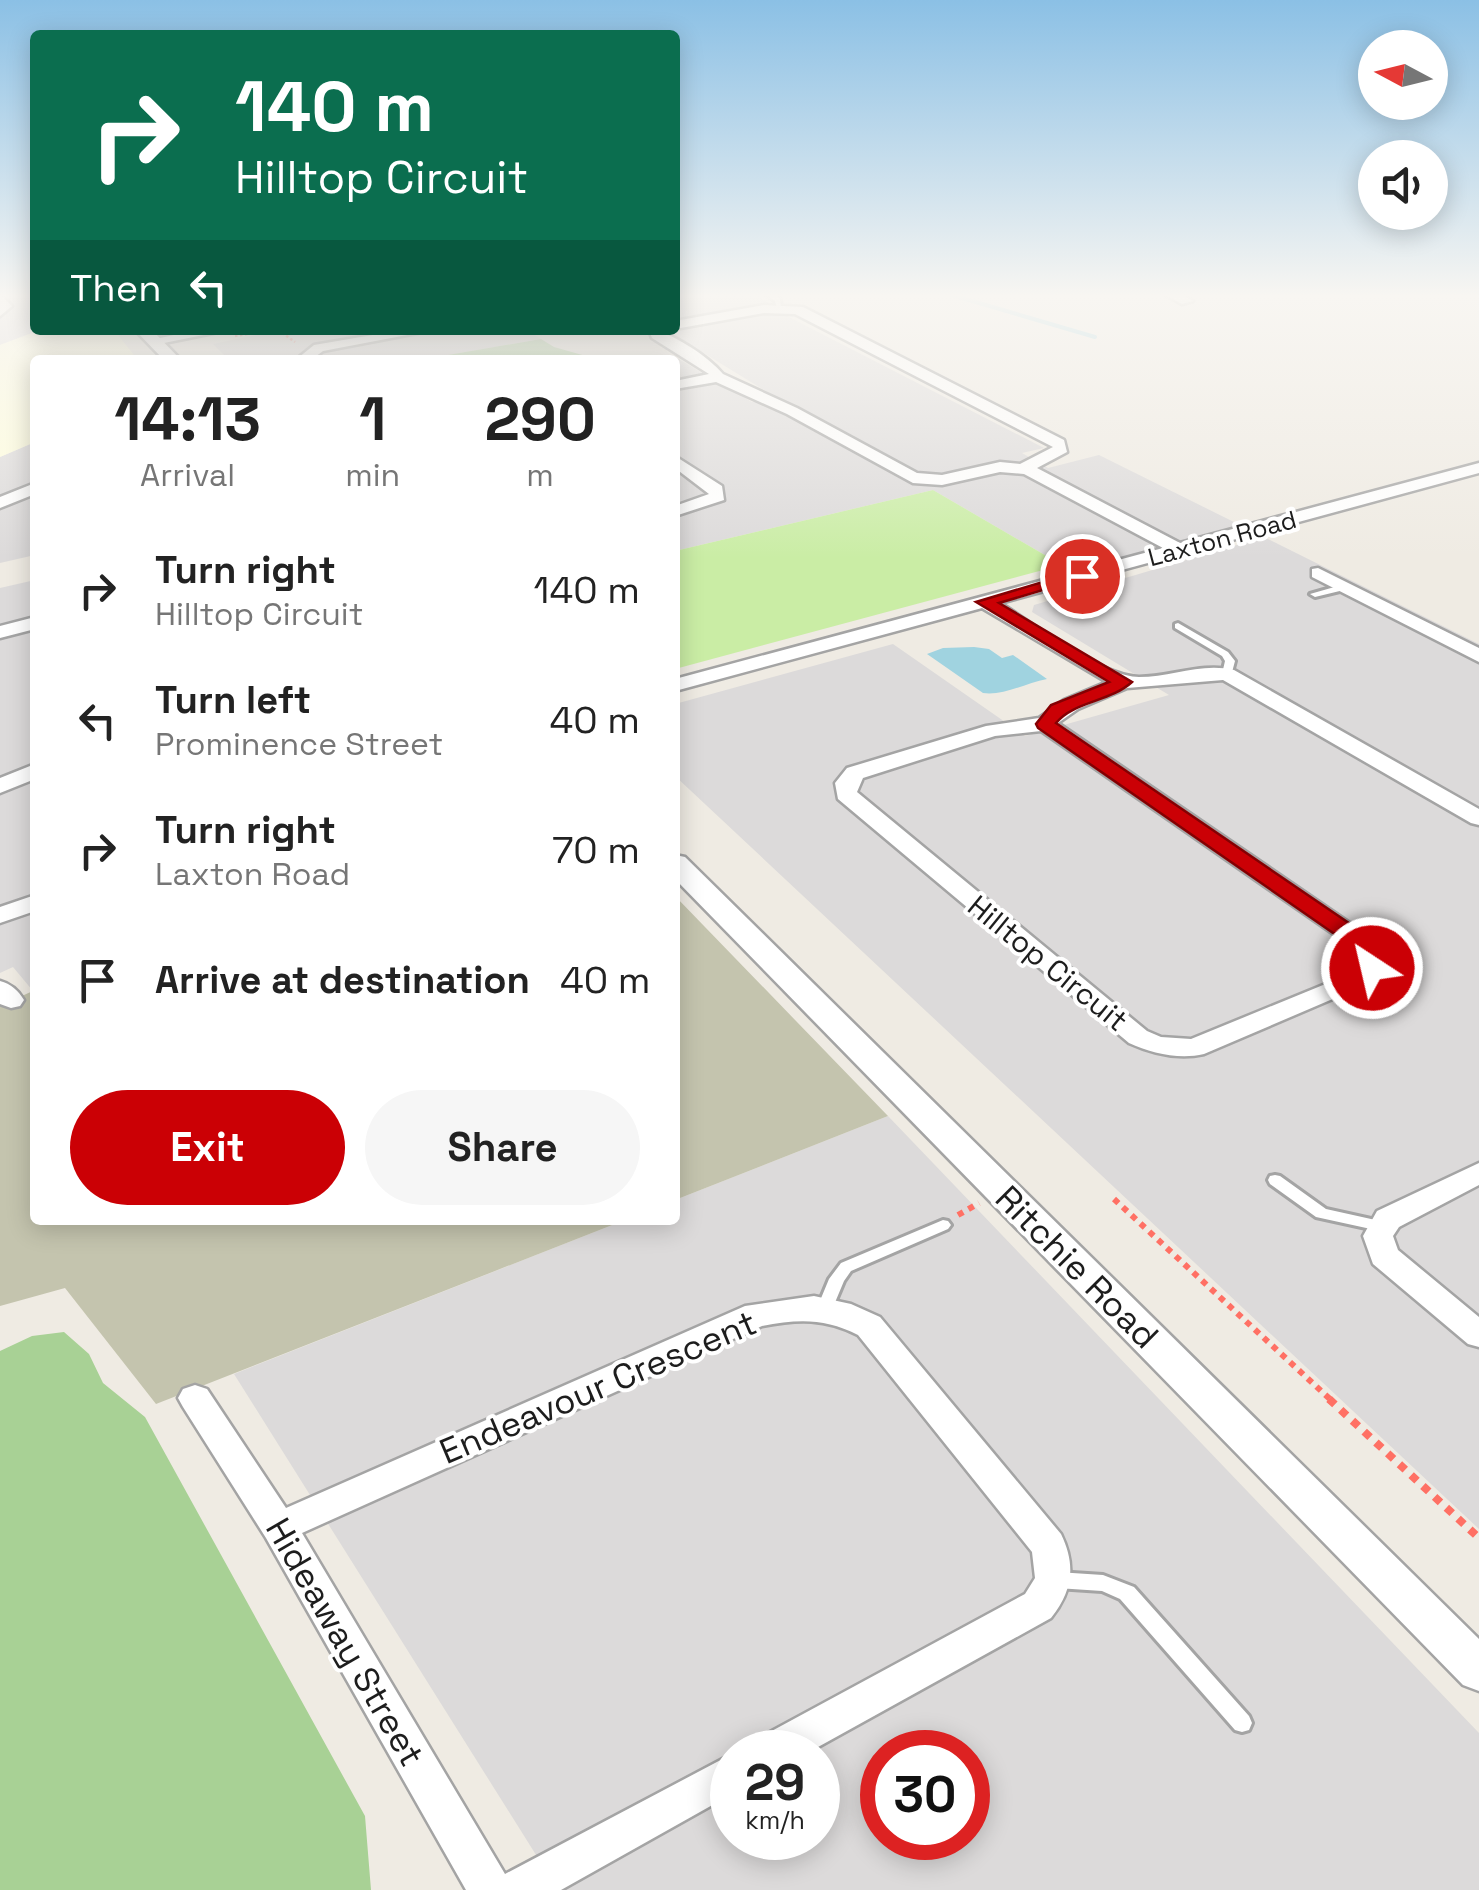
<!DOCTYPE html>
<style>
:root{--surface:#fff;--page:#f6f6f6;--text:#222;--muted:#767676;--accent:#cb0005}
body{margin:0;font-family:"Space Grotesk",sans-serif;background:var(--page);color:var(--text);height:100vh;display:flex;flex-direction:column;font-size:38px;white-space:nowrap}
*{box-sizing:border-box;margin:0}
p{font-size:32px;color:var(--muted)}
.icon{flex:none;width:55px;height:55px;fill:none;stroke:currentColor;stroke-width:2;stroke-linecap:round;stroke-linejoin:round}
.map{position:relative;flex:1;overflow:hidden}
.sheet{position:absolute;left:30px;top:355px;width:650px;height:870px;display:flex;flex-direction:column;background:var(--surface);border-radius:10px;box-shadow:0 5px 25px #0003}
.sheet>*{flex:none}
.guide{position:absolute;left:30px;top:30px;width:650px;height:305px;border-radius:10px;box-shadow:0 5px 25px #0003;background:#0b6e4f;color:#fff;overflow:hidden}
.needle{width:65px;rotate:277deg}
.tools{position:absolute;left:1358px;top:30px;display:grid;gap:20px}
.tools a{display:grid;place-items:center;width:90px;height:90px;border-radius:50%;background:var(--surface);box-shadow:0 5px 25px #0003;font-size:50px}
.speed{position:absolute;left:710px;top:1730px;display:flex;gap:20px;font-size:50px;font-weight:700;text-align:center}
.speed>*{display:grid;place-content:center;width:130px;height:130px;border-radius:50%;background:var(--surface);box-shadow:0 5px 25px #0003;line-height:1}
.speed small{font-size:25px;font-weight:400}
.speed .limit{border:15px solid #d22;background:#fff;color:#111}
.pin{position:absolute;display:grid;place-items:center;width:85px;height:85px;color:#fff;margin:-42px;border:5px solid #fff;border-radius:50%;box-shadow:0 2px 10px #0007}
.me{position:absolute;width:110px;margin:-55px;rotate:325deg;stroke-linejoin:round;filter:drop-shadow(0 0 8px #0008)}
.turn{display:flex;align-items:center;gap:35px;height:210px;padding:0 40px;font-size:45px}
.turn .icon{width:130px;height:130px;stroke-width:2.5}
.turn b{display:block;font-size:70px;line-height:85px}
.then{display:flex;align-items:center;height:95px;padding:0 40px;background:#0003;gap:20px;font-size:38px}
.eta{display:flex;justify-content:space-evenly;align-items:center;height:170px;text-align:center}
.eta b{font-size:60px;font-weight:700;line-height:70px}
.cta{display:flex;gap:20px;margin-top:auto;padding:20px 40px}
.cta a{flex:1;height:115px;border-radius:60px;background:var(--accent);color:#fff;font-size:40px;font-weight:700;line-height:115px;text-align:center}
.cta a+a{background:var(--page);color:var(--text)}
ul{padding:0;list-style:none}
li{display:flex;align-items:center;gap:30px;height:130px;padding:0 40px}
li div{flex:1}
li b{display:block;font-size:38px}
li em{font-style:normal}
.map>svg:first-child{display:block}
.residential{fill:#dcdada;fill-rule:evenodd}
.education{fill:#fffedc}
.construction{fill:#c4c4ae}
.grass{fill:#caeda5}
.forest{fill:#a8d195}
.water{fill:#a0d3e0}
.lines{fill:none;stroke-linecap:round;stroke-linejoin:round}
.stream{stroke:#a0d3e0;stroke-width:4}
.service-casing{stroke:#a4a4a4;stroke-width:6}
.minor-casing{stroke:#a4a4a4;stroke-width:5}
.tertiary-casing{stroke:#a4a4a4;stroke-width:5}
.path-far2{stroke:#ff7064;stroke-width:2.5;stroke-dasharray:2.5 2.5;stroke-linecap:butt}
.path-far1{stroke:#ff7064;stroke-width:6;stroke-dasharray:6 6;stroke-linecap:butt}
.path{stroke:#ff7064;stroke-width:8;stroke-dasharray:8 8;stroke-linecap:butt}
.service{fill:#fff;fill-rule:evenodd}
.minor{fill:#fff;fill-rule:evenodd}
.tertiary{fill:#fff;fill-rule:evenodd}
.route{fill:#cb0005;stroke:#840003;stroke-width:2.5}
.labels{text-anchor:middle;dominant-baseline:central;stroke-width:8;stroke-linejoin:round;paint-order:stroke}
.far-street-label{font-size:25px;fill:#1d1d1d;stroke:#fff}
.street-label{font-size:30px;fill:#1d1d1d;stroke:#fff}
.near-street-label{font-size:35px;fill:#1d1d1d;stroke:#fff}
</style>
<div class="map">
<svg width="1479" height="1890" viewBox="0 0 1479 1890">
<rect width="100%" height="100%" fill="#efebe3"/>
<path class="residential" d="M0,293h35v37h5l-40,15z
M675,293h79l31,22 259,133 -22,5 26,15 51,-13 145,72 -170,45 -141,-82 -258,61v-191h-32l29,-5 80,47 25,-4 -111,-68h9z
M279,330h248l14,9 -122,21h-190l-16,-16z
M35,442v113l-35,8v-106z
M1264,537l215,107v885l-804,-753v-72l218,-60 132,92 144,-41 -137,-83 2,-7z
M35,580v410l-2,1 -20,-24 -13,6v-385z
M888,1116l591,617v157h-921l-324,-516 391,-154h50v-20zM732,1752h86v86h-86zM882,1752h86v86h-86z"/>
<path class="education" d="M40,330h74l24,30h-103v82l-35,15v-112z"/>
<path class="construction" d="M675,896l213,220 -213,84z
M35,990v230h590l-469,184 -91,-116 -65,18v-300z"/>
<path class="grass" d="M933,490l129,75 -387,104v-118z"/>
<path class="forest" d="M541,339l13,8 32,9 -9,4h-158z
M64,1332l25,22 14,29 42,34 220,399 6,74h-371v-539l32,-15z"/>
<path class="water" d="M974,647l15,2 13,9 11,-3 34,24c-21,4 -44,17 -64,14l-56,-39 16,-6z"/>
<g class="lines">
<path class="stream" d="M945,293l150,44"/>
<g class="service-casing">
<path id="service" d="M765,293h7l8,6 1,10h-4l-2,-8z
M1345,584l3,1v4l-33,8 -5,-3z
M1178,623l50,29 7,9 -4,15h-8l-1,-2 3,-13 -3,-5 -47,-28v-4z
M1275,1175l5,1 46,33 54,12 5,1 3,4 -3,4 -5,1 -64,-14 -46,-33 -2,-4 2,-4z
M943,1220l5,1 3,4 -3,4 -97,42 -7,10 -13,31 -6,2 -6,-2 -2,-4 12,-29 12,-16z
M1057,1572l46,3 31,12 115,129 3,7 -3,7 -7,2 -7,-2 -115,-131 -18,-8 -45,-3 -7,-2 -2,-6 2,-6z"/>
</g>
<g class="minor-casing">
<path id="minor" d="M1162,293h17l14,8 -11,3z
M0,294l12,12 -12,10z
M764,305l39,2 261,133 3,12 -30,16 143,75 299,-80v10l-479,130c34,21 100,73 139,74 32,0 63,-15 95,-7l245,139v16l-8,-2 -248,-143 -96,8 -49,21 -20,14 305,209 22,22 -4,19 -18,13 -159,68c-25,6 -53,-1 -75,-11l-291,-244 -3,-16 12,-15 139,-42 53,-8 25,-18 43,-18 -125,-74 -307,83v-12l488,-131 -139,-74 -24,-2 -58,13 -29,-2 -126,-69 -71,-32 -41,7v-8l34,-7 -57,-36 -3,-8c20,0 60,27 74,44l74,34 120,65 25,2 58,-13 20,2 33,-17 -258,-133 -31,-1 -89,16v-8zM1041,731l304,211 14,14v9l-14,11 -154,63 -30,-2 -14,-6 -290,-239 6,-14 132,-42z
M196,330h32l-74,15 -7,-4z
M402,330h31l-110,21 -12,9 -13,-2 16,-13z
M675,456l47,30 2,14 -49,16v-10l34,-12 -34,-26z
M35,483v11l-35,14v-11z
M1318,568l161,80v14l-167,-85v-8z
M35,617v12l-35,9v-12z
M35,764v15l-35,14v-15z
M35,895v16l-35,12v-16z
M0,981c11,3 18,9 24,19l-4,6 -9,2 -11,-4z
M1479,1163v22l-80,42 -6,9 5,14 81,67v30l-11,-3 -95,-80 -10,-28 14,-25z
M814,1296l37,8 29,13 181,217c15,31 12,56 -10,84l-242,134h-58l6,-13 268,-145 10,-16 -3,-26 -174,-217c-33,-17 -60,-16 -96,-9l-460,207 203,341 227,-120v40l-171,96h-95l-200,-352 -83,-131 -5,-9 5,-9 12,-4 12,4 79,119 459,-202z"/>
</g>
<g class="tertiary-casing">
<path id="tertiary" d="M135,330h17l29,30h-17z
M675,855l10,2 794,782v52l-16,-6 -788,-806z"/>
</g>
<path class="path-far2" d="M278,330l17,12
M235,336l37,-6"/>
<path class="path-far1" d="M1114,1199l218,202
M958,1215l21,-12"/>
<path class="path" d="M1329,1399l150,139"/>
<use href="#service" class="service"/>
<use href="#minor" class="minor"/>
<use href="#tertiary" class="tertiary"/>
</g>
<linearGradient id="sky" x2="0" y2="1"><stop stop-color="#8bc0e5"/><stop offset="0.53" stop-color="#f8f6f2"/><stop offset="1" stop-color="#f8f6f2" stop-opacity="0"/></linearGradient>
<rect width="1479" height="558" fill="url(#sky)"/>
<path class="route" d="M1076,572l14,4 -91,27 133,79c-22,20 -58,19 -76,41l306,209 21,22 -3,19h-16l-3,-17 -15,-14 -308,-214 -2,-4 15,-19 58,-23 -133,-80z"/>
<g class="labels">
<g class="far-street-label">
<text transform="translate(1222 538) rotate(-15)">Laxton Road</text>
</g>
<g class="street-label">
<text transform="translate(1048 963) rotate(39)">Hilltop Circuit</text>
</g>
<g class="near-street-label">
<text transform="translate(1077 1267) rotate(45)">Ritchie Road</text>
<text transform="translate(598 1387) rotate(-23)">Endeavour Crescent</text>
<text transform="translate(345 1642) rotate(60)">Hideaway Street</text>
</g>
</g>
</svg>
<div class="tools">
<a><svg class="needle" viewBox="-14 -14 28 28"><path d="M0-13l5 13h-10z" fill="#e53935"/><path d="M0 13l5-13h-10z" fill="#767676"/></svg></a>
<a><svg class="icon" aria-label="sound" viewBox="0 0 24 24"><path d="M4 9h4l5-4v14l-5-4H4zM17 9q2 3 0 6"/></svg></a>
</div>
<div class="speed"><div>29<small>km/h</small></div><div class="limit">30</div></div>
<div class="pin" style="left:1082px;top:576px;background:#d93025"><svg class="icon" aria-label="arrive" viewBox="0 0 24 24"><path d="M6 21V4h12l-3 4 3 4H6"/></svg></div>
<svg class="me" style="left:1372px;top:968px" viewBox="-20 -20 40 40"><circle r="17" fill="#cb0005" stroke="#fff" stroke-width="3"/><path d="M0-11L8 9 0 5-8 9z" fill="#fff"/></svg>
<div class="guide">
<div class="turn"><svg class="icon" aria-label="right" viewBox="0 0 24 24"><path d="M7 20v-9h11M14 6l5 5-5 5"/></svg><div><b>140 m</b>Hilltop Circuit</div></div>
<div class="then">Then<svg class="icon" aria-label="left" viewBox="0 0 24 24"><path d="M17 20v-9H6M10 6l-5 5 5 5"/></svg></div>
</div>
<section class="sheet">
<div class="eta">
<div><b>14:13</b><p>Arrival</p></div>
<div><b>1</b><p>min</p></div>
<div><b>290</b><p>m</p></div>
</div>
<ul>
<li><svg class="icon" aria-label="right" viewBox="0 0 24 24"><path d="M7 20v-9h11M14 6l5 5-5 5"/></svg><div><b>Turn right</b><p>Hilltop Circuit</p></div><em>140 m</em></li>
<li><svg class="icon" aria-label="left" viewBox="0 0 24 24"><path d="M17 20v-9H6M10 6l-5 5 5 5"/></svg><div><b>Turn left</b><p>Prominence Street</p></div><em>40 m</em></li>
<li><svg class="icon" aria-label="right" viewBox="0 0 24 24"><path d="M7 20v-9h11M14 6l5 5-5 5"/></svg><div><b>Turn right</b><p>Laxton Road</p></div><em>70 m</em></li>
<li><svg class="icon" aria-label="arrive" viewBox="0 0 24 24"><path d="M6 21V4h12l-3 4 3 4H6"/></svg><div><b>Arrive at destination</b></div><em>40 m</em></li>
</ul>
<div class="cta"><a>Exit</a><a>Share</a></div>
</section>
</div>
